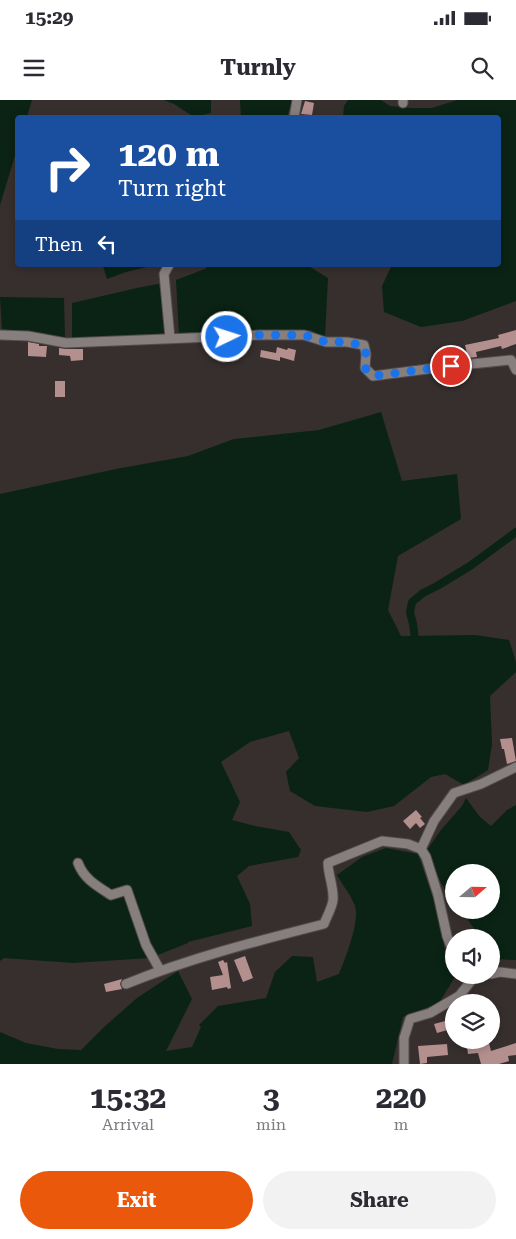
<!DOCTYPE html>
<style>
:root{--surface:#fff;--page:#f2f2f3;--text:#2b2b33;--muted:#7c7c81;--accent:#ea580c}
body{margin:0;font-family:"Roboto Serif",serif;background:var(--page);color:var(--text);height:100vh;display:flex;flex-direction:column;font-size:19px;white-space:nowrap}
*{box-sizing:border-box;margin:0}
p{font-size:16px;color:var(--muted)}
.icon{flex:none;width:28px;height:28px;fill:none;stroke:currentColor;stroke-width:2;stroke-linecap:round;stroke-linejoin:round}
.map{position:relative;height:964px;overflow:hidden}
.panel{display:flex;flex-direction:column;background:var(--surface);flex:1}
.panel>*{flex:none}
.guide{position:absolute;left:15px;top:15px;width:486px;height:152px;border-radius:5px;box-shadow:0 2px 8px #0003;background:#1a4fa0;color:#fff;overflow:hidden}
.needle{width:32px;rotate:70deg}
.buttons{position:absolute;left:445px;top:764px;display:grid;gap:10px}
.buttons a{display:grid;place-items:center;width:55px;height:55px;border-radius:50%;background:var(--surface);box-shadow:0 2px 8px #0003;font-size:25px}
.pin{position:absolute;display:grid;place-items:center;width:42px;height:42px;color:#fff;margin:-21px;border:2px solid #fff;border-radius:50%;box-shadow:0 1px 5px #0007}
.me{position:absolute;width:55px;margin:-28px;rotate:86deg;stroke-linejoin:round;filter:drop-shadow(0 0 4px #0008)}
.turn{display:flex;align-items:center;gap:18px;height:105px;padding:0 20px;font-size:22px}
.turn .icon{width:65px;height:65px;stroke-width:2.5}
.turn b{display:block;font-size:35px;line-height:42px}
.then{display:flex;align-items:center;height:48px;padding:0 20px;background:#0003;gap:10px;font-size:19px}
.eta{display:flex;justify-content:space-evenly;align-items:center;height:85px;text-align:center}
.eta b{font-size:30px;font-weight:700;line-height:35px}
.button{display:flex;gap:10px;margin-top:auto;padding:10px 20px}
.button a{flex:1;height:58px;border-radius:30px;background:var(--accent);color:#fff;font-size:20px;font-weight:700;line-height:58px;text-align:center}
.button a+a{background:var(--page);color:var(--text)}
.status{display:flex;justify-content:space-between;align-items:center;height:35px;padding:0 25px;background:var(--surface);direction:ltr}
.status svg{height:14px;fill:currentColor}
header{display:flex;justify-content:space-between;align-items:center;height:65px;padding:0 20px;background:var(--surface);font-size:22px;font-weight:700}
.map>svg:first-child{display:block}
.water{fill:#0a2314}
.lines{fill:none;stroke-linecap:round;stroke-linejoin:round}
.canal{stroke:#0a2314;stroke-width:8}
.building{fill:#b38f8e}
.minor-casing{stroke:#514c4c;stroke-width:11}
.minor{stroke:#877e7e;stroke-width:9}
.route{stroke:#1a73e8;stroke-width:9;stroke-dasharray:0 16.2}
</style>
<div class="status"><b>15:29</b><svg viewBox="0 0 49 12"><path d="M0 12V9h3v3zM5 12V6h3v6zM10 12V3h3v9zM15 12V0h3v12zM26 1h20v11H26zM47 4h2v5h-2z"/></svg></div>
<header><svg class="icon" aria-label="menu" viewBox="0 0 24 24"><path d="M4 6h16M4 12h16M4 18h16"/></svg>Turnly<svg class="icon" aria-label="search" viewBox="0 0 24 24"><circle cx="10" cy="10" r="6"/><path d="M15 15l6 6"/></svg></header>
<div class="map">
<svg width="516" height="964" viewBox="0 0 516 964">
<rect width="100%" height="100%" fill="#362f2e"/>
<path class="water" d="M0,0h32l-5,17 -9,1 -1,31 -17,56z
M164,0h47v13l-17,4 -20,-13z
M240,0h52l-5,17 -46,1z
M348,0h33l9,6 22,2h20l25,-8h59v201l-54,20 -41,6 -37,-15 -2,-26 10,-21h107v-147h-156l1,-12z
M104,165h51l-29,7 -19,7 -4,-13z
M209,165h98l21,13 -3,59 -15,-7h-61l-70,6 -3,-56 29,-11z
M163,183l5,53 -96,5v-38l65,-15z
M0,197l64,1 1,40 -63,-9z
M381,312l21,69 55,-7 4,45 -63,37 -10,54 13,26 74,-1 34,5 7,22v10l-26,24 2,48 -4,26 -24,15 -19,-11 -14,3 -37,29 -27,6 -52,-6 -25,-15 -4,-19 13,-14 -10,-27 -39,11 -29,20 19,40 -8,18 23,6 34,6 12,18 -3,7 -49,9 -12,10 13,28 2,22 -64,16v1l-38,15 -77,5 -69,-5 -4,3v-467l116,-25 72,-13 46,-17 85,-9z
M466,698l14,19 11,9 16,-16 9,-5v155l-23,-1 -2,-3v-18l-11,-1 -19,-27h30v-38h-37v29c-13,-13 -20,-34 -27,-51l14,-20 21,-24z
M386,748l32,6 19,55 8,42 10,26 -16,26 -36,14 -11,47h-392v-32l26,11 32,6 23,1 22,-22 34,-30 41,-27 14,28 -26,52 26,-4 9,-20 -2,-2 19,-19 48,-8 9,-26 17,-16 21,1 4,25 22,-8c6,-15 21,-52 16,-68 -3,-9 -13,-22 -18,-31l25,-18z"/>
<g class="lines">
<path class="canal" d="M420,544l-5,-5 -2,-15 -3,-12 2,-10 11,-9 14,-7 33,-20 46,-34"/>
</g>
<path class="building" d="M305,1l9,2 -2,12 -11,-1z
M516,230v14l-14,5 -1,-3 -25,6 1,5 -9,1 -3,-13 34,-7 -1,-3z
M28,242l11,2v2h8l-1,11 -18,-1z
M277,247l10,3 1,-2 8,2 -2,11 -14,-4v4l-20,-4 1,-7 15,3z
M59,248l7,1h17v11l-12,1 -1,-5 -11,-1z
M224,249h18v7h-18z
M55,281h10v16h-10z
M512,638l4,23 -9,3 -3,-15h-2l-2,-10z
M416,710l6,7 -2,1 5,6 -5,4 -4,-5 -6,6 -7,-8z
M245,856l8,22 -10,4 -9,-22z
M223,860l2,3 2,-1 4,26 -3,1 -1,-2 -15,3 -2,-13 13,-2 -5,-13z
M122,879l-2,5 2,5 -16,3 -2,-8z
M449,920l2,9 -14,4 -3,-9z
M489,943l2,8 25,-8v12l-8,1 1,5 -10,3h-18l-3,-11 -10,1 -1,-7z
M447,944l1,11 -21,2v6l-7,1 -2,-18z"/>
<g class="lines">
<g class="minor-casing">
<path id="minor" d="M403,3v-3
M294,18l3,-18
M169,165l-5,9 6,64
M0,235l28,1 38,7 194,-8h44l22,7h21l17,3 2,9 -1,14 8,8 78,-10 60,-6 5,10
M421,749l13,-28 20,-28 27,-9 35,-17
M78,763c6,16 19,23 33,32l16,-5 19,55 14,25
M491,874l9,-2 16,2
M126,884c64,-26 131,-43 198,-60 3,-8 8,-16 9,-24 1,-13 -5,-25 -5,-37l54,-22 26,3 13,5 5,8 12,38 9,41 3,8 4,4
M404,964v-26l6,-19 20,-6 29,-17 16,-20 -1,-1"/>
</g>
<use href="#minor" class="minor"/>
</g>
<g class="lines">
<path class="route" d="M227,237l33,-2h44l22,7h21l17,4 2,8 -1,14 8,8 78,-10"/>
</g>
</svg>
<div class="buttons">
<a><svg class="needle" viewBox="-14 -14 28 28"><path d="M0-13l5 13h-10z" fill="#e53935"/><path d="M0 13l5-13h-10z" fill="#7c7c81"/></svg></a>
<a><svg class="icon" aria-label="sound" viewBox="0 0 24 24"><path d="M4 9h4l5-4v14l-5-4H4zM17 9q2 3 0 6"/></svg></a>
<a><svg class="icon" aria-label="layers" viewBox="0 0 24 24"><path d="M12 4l9 5-9 5-9-5zM3 14l9 5 9-5"/></svg></a>
</div>
<div class="pin" style="left:451px;top:266px;background:#d93025"><svg class="icon" aria-label="arrive" viewBox="0 0 24 24"><path d="M6 21V4h12l-3 4 3 4H6"/></svg></div>
<svg class="me" style="left:227px;top:237px" viewBox="-20 -20 40 40"><circle r="17" fill="#1a73e8" stroke="#fff" stroke-width="3"/><path d="M0-11L8 9 0 5-8 9z" fill="#fff"/></svg>
<div class="guide">
<div class="turn"><svg class="icon" aria-label="right" viewBox="0 0 24 24"><path d="M7 20v-9h11M14 6l5 5-5 5"/></svg><div><b>120 m</b>Turn right</div></div>
<div class="then">Then<svg class="icon" aria-label="left" viewBox="0 0 24 24"><path d="M17 20v-9H6M10 6l-5 5 5 5"/></svg></div>
</div>
</div>
<section class="panel">
<div class="eta">
<div><b>15:32</b><p>Arrival</p></div>
<div><b>3</b><p>min</p></div>
<div><b>220</b><p>m</p></div>
</div>
<div class="button"><a>Exit</a><a>Share</a></div>
</section>
